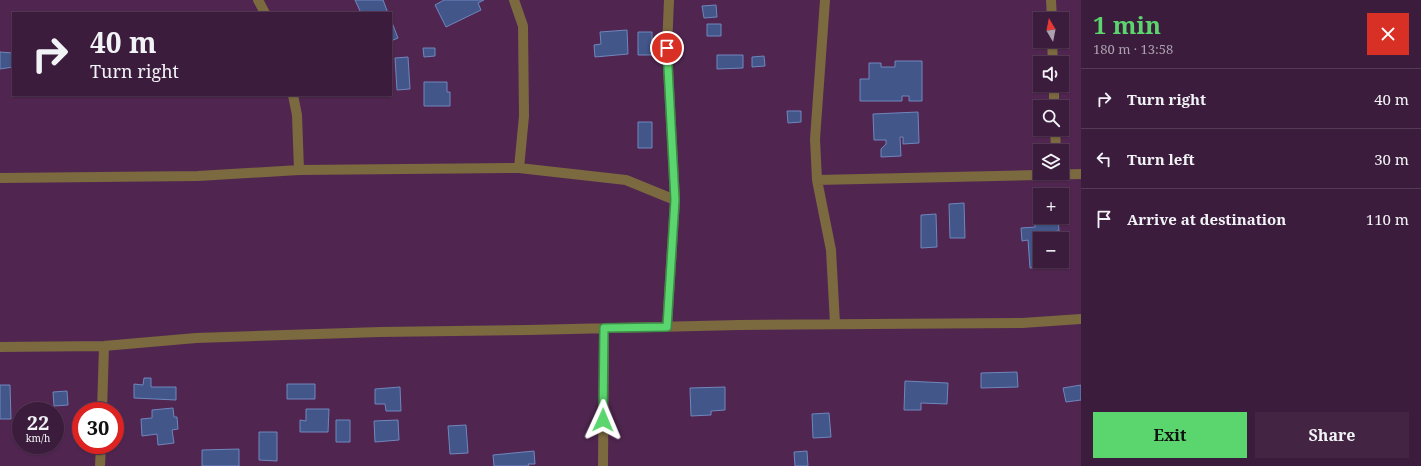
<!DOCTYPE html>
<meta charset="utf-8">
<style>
:root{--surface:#3c1c3c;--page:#432543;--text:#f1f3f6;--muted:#aca1af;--line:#553a56;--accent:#5bd56e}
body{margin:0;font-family:"Noto Serif",serif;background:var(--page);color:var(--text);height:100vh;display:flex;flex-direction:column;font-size:15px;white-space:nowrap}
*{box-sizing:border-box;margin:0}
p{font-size:13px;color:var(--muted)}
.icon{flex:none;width:22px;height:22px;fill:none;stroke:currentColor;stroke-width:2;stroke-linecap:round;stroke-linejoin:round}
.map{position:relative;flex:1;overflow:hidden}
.panel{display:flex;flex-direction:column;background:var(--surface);width:340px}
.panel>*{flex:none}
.guide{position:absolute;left:12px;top:12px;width:380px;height:84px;border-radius:0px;box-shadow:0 1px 3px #0004,0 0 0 1px var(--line);background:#3c1c3c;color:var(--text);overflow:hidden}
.needle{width:26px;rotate:350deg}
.tools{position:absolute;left:1033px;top:12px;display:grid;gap:8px}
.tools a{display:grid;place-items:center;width:36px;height:36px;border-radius:0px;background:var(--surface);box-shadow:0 1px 3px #0004,0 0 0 1px var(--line);font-size:20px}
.speed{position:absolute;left:12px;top:402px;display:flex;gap:8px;font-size:20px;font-weight:700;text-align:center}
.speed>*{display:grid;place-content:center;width:52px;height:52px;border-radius:50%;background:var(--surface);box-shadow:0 1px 3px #0004,0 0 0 1px var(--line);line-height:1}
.speed small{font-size:10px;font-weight:400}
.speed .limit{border:6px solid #d22;background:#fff;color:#111}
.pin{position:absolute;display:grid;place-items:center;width:34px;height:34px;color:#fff;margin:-17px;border:2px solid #fff;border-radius:50%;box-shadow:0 1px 4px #0007}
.me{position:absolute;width:44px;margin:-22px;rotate:1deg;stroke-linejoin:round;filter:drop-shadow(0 0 3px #0008)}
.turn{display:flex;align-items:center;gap:14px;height:84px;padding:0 12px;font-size:18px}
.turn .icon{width:52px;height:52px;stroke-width:2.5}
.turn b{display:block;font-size:28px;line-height:34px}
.round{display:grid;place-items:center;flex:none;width:42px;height:42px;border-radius:0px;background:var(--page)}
.overview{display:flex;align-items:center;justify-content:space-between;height:68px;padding:0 12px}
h1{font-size:24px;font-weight:700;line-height:30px;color:var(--accent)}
.primary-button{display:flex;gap:8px;margin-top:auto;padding:8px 12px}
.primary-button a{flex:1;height:46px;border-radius:0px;background:var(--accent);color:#111;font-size:16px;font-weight:700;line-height:46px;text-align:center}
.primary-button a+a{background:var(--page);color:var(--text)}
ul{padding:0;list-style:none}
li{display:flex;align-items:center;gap:12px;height:60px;padding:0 12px;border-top:1px solid var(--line)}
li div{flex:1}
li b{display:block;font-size:15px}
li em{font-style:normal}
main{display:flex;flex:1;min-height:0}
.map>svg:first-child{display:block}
.building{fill:#42568a;stroke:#7086bd}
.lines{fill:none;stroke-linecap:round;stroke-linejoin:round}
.minor{stroke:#7b6940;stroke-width:10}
.route-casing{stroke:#3b8a48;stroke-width:10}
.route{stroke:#5bd56e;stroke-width:7}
</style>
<main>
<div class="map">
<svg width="1081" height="466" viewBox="0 0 1081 466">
<rect width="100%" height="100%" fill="#502650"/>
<path class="building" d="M355,0h28l5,13h-27z
M444,0h40l-6,3 3,7 -35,17 -11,-22z
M716,5l1,12 -13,1 -2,-12z
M391,20l7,18 -7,3z
M707,24h14v12h-14z
M627,30l1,24 -33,3 -1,-12 7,-1 -1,-12z
M638,32h14v23h-14z
M423,48h12v8l-11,1z
M0,52l13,1v14l-13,2z
M717,55h26v13l-26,1z
M764,56l1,10 -13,1v-10z
M408,57l2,32 -13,1 -2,-32z
M895,61h27v40h-13v-5h-7v5h-42v-22h9v-16h12v4h14z
M424,82h23v10h3v14h-26z
M787,111h14v11l-13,1z
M918,112l1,31 -16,1v-7h-3l1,19 -20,1v-8l5,-5v-4h-12l-1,-26z
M638,122h14v26h-14z
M964,203l1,35h-15l-1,-34z
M936,214l1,33 -16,1v-33z
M1049,217h9l1,14 -10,1v7h-9v22h11v5l-21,2 -2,-28 -6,1 -1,-13 14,-1v-5l14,-1z
M1017,372l1,15 -37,1v-15z
M144,378h7v9h25v13l-42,-2v-14l9,1z
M905,381l43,2 -1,21 -26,-1v7h-17z
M287,384h28v15h-28z
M0,385h10l1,34h-11z
M1081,385v15l-15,2 -3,-14z
M400,387l1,24h-15l-1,-7h-10v-15z
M725,387v23l-14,1v4l-20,1 -1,-28z
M67,391l1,14 -14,1 -1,-14z
M173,408l1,9h3l1,12 -6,1 2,13 -16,2 -1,-11 -15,2 -1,-17 11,-1v-8z
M306,409h23l-1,23h-28v-12l6,1z
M829,413l2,24 -18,1 -1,-24z
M336,420h14v22h-14z
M398,420l1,20 -24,2 -1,-21z
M466,425l2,28 -18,1 -2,-28z
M259,432h18v29l-18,-1z
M239,449v17h-37v-16z
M534,451l1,13h-7l1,2h-35l-1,-11z
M807,451l1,15h-13l-1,-14z"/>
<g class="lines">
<path class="minor" d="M258,0l7,13
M514,0l9,26 1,90 -5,52
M825,0l-10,139 2,41 14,70 4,74
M1051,0l1,19
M1052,41l1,22
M1054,85v22
M293,95l4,20 2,55
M1055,129l1,22
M0,178l198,-2 101,-6 220,-2 107,12 49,20
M817,180l264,-6
M667,327l8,-127 -8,-152 2,-48
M0,347l104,-1 92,-8 184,-6 149,-2 210,-5 283,-2 59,-4
M102,411l2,-65
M100,466l1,-21
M603,466l1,-138"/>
</g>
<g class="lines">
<g class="route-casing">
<path id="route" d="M603,420l1,-92 63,-1 8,-127 -8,-152"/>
</g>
<use href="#route" class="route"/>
</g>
</svg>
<div class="tools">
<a><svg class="needle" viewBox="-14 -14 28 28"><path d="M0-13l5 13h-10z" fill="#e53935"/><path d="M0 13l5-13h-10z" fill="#aca1af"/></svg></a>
<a><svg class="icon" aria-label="sound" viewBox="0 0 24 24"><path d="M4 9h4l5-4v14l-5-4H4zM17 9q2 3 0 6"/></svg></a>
<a><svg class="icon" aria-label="search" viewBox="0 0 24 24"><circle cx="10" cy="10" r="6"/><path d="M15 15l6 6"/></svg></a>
<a><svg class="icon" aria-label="layers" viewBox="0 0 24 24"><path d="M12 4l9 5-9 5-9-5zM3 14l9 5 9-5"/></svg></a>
<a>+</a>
<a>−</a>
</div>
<div class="speed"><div>22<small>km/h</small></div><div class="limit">30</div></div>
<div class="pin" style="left:667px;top:48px;background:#d93025"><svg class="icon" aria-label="arrive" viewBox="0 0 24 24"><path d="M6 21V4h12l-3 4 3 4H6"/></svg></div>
<svg class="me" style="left:603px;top:420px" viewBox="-20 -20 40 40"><path d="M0-17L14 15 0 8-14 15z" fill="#5bd56e" stroke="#fff" stroke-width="4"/></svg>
<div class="guide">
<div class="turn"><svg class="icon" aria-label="right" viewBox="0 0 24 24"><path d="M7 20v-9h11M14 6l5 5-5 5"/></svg><div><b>40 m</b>Turn right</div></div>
</div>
</div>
<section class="panel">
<div class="overview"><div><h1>1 min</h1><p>180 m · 13:58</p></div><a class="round" style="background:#d93025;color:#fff"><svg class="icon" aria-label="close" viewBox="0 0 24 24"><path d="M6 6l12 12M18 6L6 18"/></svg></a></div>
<ul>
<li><svg class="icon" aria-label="right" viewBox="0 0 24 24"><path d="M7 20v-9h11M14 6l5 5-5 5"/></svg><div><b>Turn right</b></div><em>40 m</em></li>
<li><svg class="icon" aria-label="left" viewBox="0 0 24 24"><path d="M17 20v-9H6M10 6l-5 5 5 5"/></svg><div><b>Turn left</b></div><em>30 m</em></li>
<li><svg class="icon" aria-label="arrive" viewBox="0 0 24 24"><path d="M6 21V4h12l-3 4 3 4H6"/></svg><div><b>Arrive at destination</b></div><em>110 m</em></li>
</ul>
<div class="primary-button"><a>Exit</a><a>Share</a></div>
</section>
</main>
